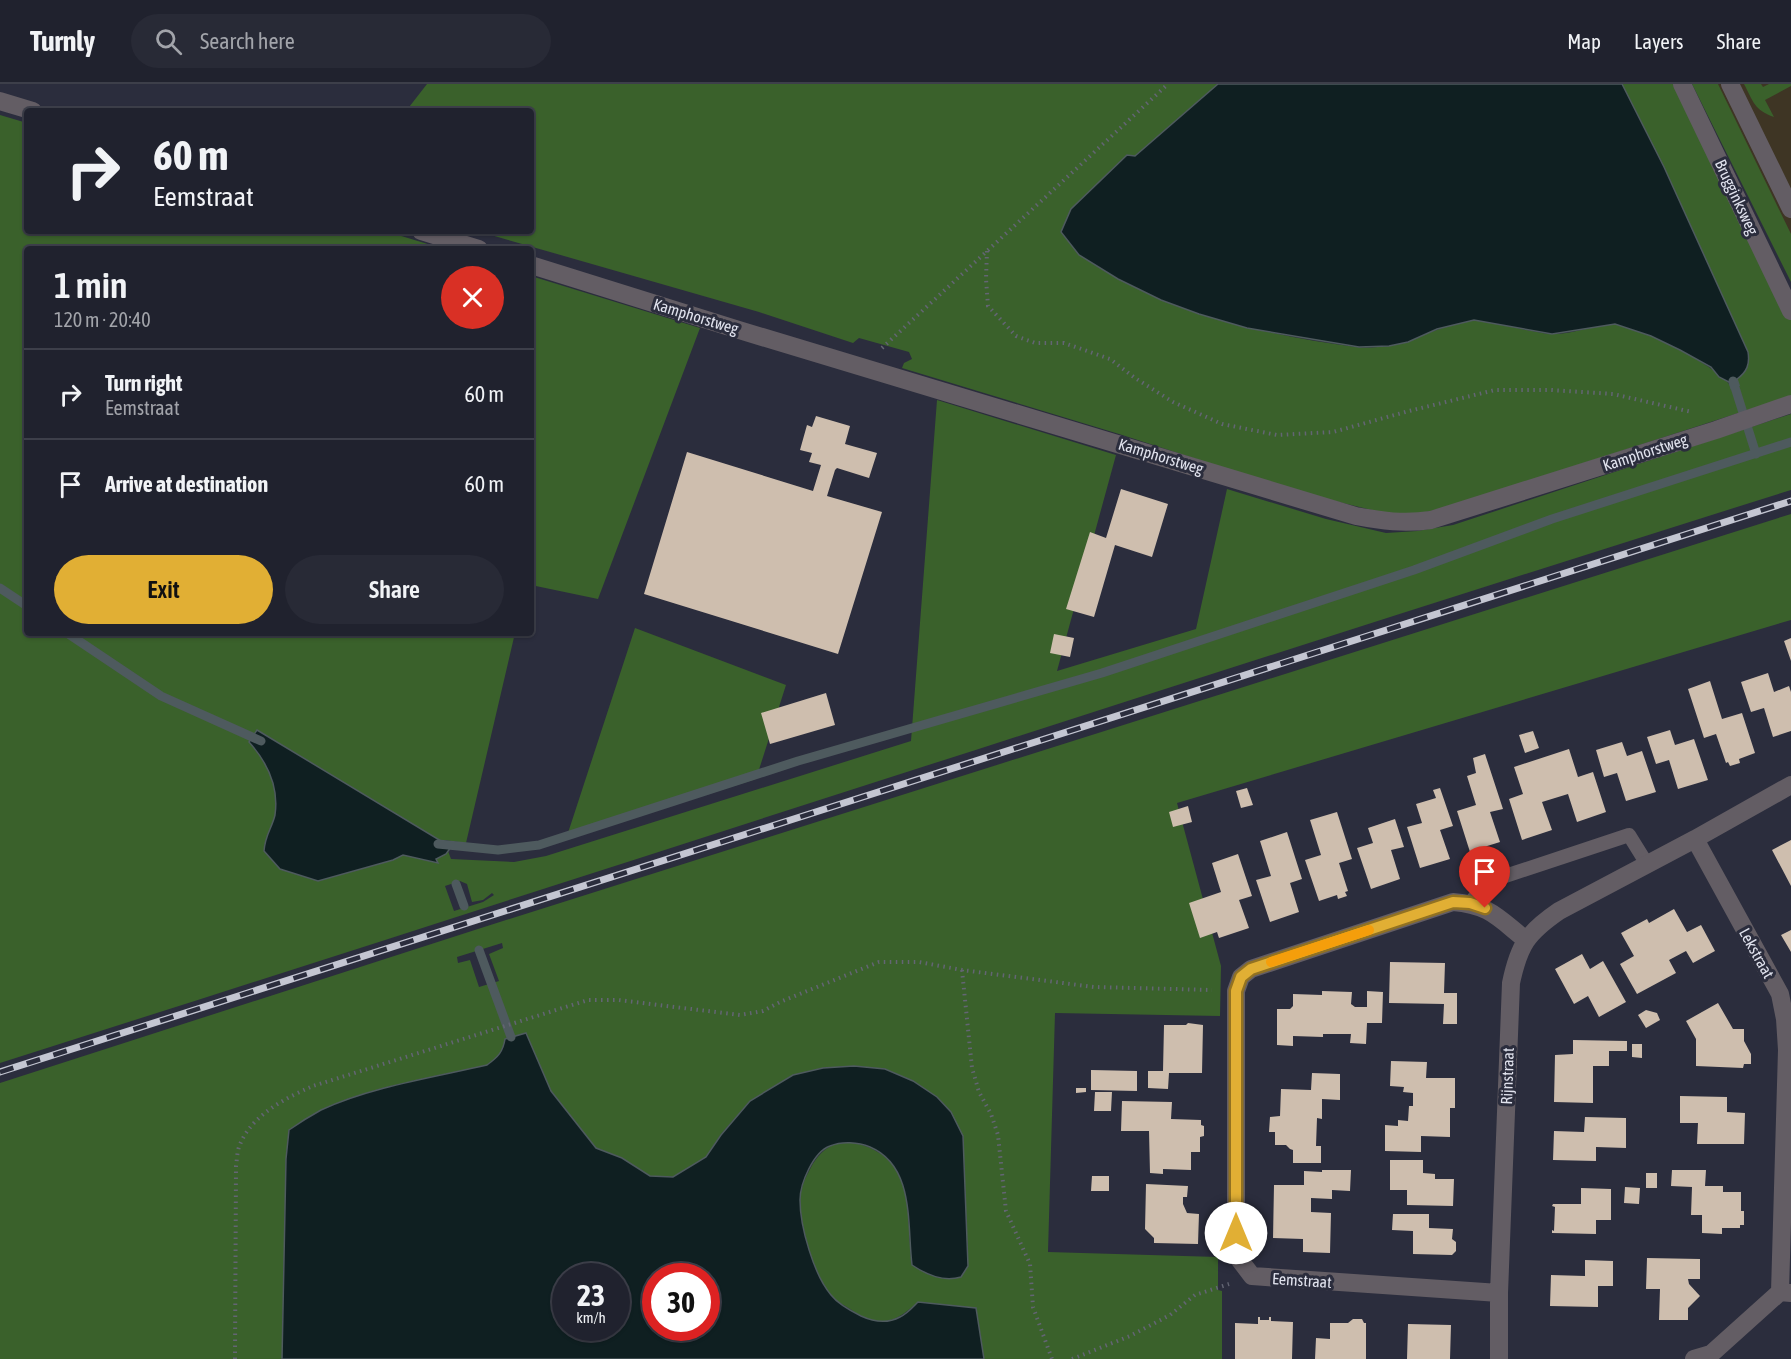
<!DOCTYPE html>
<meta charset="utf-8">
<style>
:root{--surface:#20222e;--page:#282a36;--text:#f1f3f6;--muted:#a2a4aa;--line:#3d3f4a;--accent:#e1af34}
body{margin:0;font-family:"Asap Condensed",sans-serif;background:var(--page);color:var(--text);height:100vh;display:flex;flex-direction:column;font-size:22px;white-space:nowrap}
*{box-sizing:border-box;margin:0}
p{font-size:20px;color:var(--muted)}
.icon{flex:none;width:33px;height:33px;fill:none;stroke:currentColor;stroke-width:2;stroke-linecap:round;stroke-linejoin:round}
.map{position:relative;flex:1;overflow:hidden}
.drawer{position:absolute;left:24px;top:162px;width:510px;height:390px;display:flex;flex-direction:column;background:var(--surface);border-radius:6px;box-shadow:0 2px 4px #0004,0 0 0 2px var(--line)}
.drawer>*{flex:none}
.banner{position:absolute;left:24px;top:24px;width:510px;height:126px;border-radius:6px;box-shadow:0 2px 4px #0004,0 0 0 2px var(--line);background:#20222e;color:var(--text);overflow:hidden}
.speed{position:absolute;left:552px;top:1179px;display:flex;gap:12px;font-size:30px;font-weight:700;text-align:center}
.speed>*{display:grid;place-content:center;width:78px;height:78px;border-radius:50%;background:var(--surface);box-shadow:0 2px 4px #0004,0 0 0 2px var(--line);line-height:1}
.speed small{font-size:15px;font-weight:400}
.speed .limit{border:9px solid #d22;background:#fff;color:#111}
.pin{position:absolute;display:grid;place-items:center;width:51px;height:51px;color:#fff;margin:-62px -26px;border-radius:50% 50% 50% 0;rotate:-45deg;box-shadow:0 0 6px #0007}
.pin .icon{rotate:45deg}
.me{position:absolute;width:66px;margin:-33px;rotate:0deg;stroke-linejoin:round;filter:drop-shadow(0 0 4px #0008)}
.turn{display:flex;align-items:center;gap:21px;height:126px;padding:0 30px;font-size:27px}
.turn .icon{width:78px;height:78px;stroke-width:2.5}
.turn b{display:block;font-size:42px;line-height:51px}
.round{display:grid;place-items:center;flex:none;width:63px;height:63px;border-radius:32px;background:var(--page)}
.overview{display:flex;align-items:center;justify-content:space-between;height:102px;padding:0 30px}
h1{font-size:36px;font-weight:600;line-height:45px}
.action{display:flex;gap:12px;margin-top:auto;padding:12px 30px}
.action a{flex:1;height:69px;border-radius:36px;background:var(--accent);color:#111;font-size:24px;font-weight:600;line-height:69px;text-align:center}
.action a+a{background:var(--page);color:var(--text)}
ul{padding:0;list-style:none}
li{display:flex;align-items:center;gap:18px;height:90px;padding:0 30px;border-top:2px solid var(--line)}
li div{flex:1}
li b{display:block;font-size:22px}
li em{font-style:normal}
header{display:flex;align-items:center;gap:36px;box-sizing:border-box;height:84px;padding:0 30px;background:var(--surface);border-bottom:2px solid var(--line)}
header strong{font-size:28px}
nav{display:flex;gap:33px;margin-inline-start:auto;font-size:21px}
.search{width:420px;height:54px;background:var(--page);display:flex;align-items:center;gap:15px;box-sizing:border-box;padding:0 21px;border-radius:33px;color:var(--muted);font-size:22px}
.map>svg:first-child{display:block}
.commercial{fill:#3e3524}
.green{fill:#3a612b;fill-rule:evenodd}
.water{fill:#0f1f21;stroke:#4e5a5e;stroke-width:1.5;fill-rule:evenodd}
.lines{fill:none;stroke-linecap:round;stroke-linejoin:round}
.stream{stroke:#4e5a5e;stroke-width:9}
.building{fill:#cebeae}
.path{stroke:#636573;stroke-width:4;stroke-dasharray:1.5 4.5;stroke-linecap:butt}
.lane{stroke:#635d64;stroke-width:14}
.street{stroke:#635d64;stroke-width:18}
.rail-casing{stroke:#c4c6d2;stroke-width:7}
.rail{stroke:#2b2d3d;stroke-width:4.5;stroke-dasharray:14;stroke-linecap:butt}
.route-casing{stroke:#927222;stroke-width:15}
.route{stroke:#e1af34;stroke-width:10}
.slow{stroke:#f59e0b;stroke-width:10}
.labels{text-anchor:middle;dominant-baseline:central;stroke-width:6;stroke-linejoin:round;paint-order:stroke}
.street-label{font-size:16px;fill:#e0e2ed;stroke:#2b2d3d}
</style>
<header>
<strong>Turnly</strong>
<div class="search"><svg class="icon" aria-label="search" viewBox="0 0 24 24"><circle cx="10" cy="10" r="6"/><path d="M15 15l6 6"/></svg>Search here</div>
<nav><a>Map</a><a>Layers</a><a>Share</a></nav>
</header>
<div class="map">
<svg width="1791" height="1275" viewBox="0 0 1791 1275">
<rect width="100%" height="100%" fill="#2b2d3d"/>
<path class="commercial" d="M1711,0h80v157z"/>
<path class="green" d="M427,0h791l-83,72 -56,99c27,17 54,33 84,45 58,24 130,39 193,47 35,4 64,-13 97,-22 6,-1 15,-5 21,-5 6,-1 13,2 18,3 19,3 39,9 58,11 21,1 42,-9 63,-10 20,-1 111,45 118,63l2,-6 5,3 -1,-5 10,-10 -83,-202 -42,-83h51l118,234v78l-349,113 -27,5 -23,1 -90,-22 -183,-59 -217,-66 2,-5 8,-4 -3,-7 -50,-14 -6,5 -94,-31 -282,-81h54v-120h-125z
M1692,0h26l73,150v48z
M1744,0h17l2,3 6,-3h22v2l-26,14 9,17c-20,-7 -21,-16 -30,-33z
M0,31l27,8v108h358l59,18h-417v384h488l-49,210 -22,-3 7,19 63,3 32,-6 365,-115 26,-341 179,55 -59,216 139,-42 31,-140 99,30 60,14 31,-2 36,-6 338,-111v76c-598,188 -1194,383 -1791,573zM460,797l7,3 5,18 11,-2 9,-7 2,2 -11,7 -29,9 -9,-25z
M531,192l169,52 -102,271 -67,-14z
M1791,430v106l-614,183 44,163 -1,50 -165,-3 -7,239 170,5v33l4,1v68h-238l-8,-51 -58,-6c-24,22 -40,27 -68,7 -6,-4 -14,-8 -19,-13 -17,-21 -30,-68 -31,-95 0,-10 4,-21 9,-30 15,-30 37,-36 67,-20 34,17 32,61 34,94l58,21 -5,-130 -109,-70 -31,2 -30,7 -43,26 -29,33 -15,23 -19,12 -14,8 -23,-1 -28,-18 -26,-10 -45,-57 -26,-58 -21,16 -4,7 -13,9c-52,12 -118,22 -166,45 -11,6 -22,13 -32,20l-3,29 -4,200h-282v-276l481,-155zM502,859l1,5 -14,6 10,27 -20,6 -9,-27 -12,3 -1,-6z
M635,544l151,57 -30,94 -190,60z"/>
<path class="water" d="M1218,0h404l42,83 84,185c2,12 -1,20 -11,27l2,6 -6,-3 -2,6 -2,-6 -10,-5 -8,-10 -31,-17 -29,-14 -36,-12 -63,10 -78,-14 -37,9 -29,13 -19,4 -30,1 -112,-19 -48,-14 -38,-14 -43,-21 -39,-24 -18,-23 10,-23 56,-54 8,1z
M257,646l194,117 -5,7 -10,5 2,4 -35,-8 -10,5 -75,21 -38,-12 -16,-18c1,-16 8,-23 11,-36 4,-28 -8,-53 -26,-73z
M526,949l25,58 45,57 26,10 28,18 23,1 33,-20 15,-22 29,-34 43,-26 30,-7 31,-2 31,3 28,12 24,16 14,15 12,24 5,130 -7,11c-18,5 -34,-2 -49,-12 -5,-40 3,-99 -42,-118 -12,-5 -28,-6 -40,-1 -17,6 -30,38 -30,54 0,27 14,75 31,95 7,9 20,16 30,21 13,6 26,8 39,1 7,-3 13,-10 18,-15l58,6 8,51h-702l4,-200 3,-29c10,-7 21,-14 32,-20 49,-23 114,-33 166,-45 11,-8 16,-13 18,-26zM566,1192h50v52h-50zM656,1192h50v52h-50z"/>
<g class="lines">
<path class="stream" d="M1733,297l23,73
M0,504l27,18
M67,549l94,63 100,45
M438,760l60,6 41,-5 259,-84 304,-88 312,-103 138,-51 239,-77
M456,800l8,22
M479,866l32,87"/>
</g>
<path class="building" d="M816,332l34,10 -5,18 32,9 -8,25 -32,-10 -2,2 -8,26 55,16 -44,142 -194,-60 43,-142 126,39 8,-26 -12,-3 3,-9 -12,-3 7,-25 5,2z
M1121,405l47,15 -16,53 -37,-12 -21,72 -28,-8 24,-77 16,6z
M1054,550l20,4 -4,19 -20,-4z
M1791,554v23l-7,-20z
M1768,589l6,19 15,-6 2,6v39l-18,6 -9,-29 -13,4 -10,-30z
M1710,597l12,38 20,-6 13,40 -16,6 1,4 -10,3 -2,-4 -2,1 -10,-29 -12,4 -16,-49z
M826,609l9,32 -65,19 -9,-31z
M1670,646l5,15 19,-6 14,41 -30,9 -9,-29 -13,4 -9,-27z
M1533,647l6,17 -14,5 -6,-18z
M1622,658l5,14 15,-5 14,41 -30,9 -9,-28 -13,4 -8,-27z
M1569,665l9,28 15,-5 13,40 -29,10 -9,-28 -26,8 10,28 -30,10 -13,-41 14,-5 -9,-27z
M1485,670l18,55 -13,3 10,30 -16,5 2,5 -11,3 -2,-4 -3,1 -13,-41 19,-6 -9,-29 9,-3 -3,-15z
M1247,704l6,17 -12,3 -5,-17z
M1440,704l13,38 -13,4 10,29 -30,9 -13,-41 15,-4 -6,-19 20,-6 -3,-8z
M1188,722l4,16 -19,5 -4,-15z
M1337,728l15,47 -13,4 9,28 -3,1 2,4 -9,3 -1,-4 -18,6 -14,-41 16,-5 -11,-35z
M1395,735l9,28 -13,3 9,29 -29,10 -14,-41 16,-5 -5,-15z
M1287,748l15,47 -12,4 9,29 -29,10 -14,-42 15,-4 -11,-35z
M1791,756v46l-19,-36z
M1238,770l14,42 -13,4 10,28 -30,10 -2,-6 -17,6 -11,-35 32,-11 -9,-29z
M1674,825l13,23 14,-7 14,26 -22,12 -7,-12 -17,9 7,13 -39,21 -17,-30 14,-8 -13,-23 26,-14 2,4z
M1791,846v22l-10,-17z
M1582,870l8,15 13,-8 23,41 -27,15 -11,-21 -14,8 -19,-35z
M1390,878l55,1 -1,30h13v31h-14l1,-20 -55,-1z
M1322,907l30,1 -1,12 4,3h12v-16l16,1 -1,31h-15l-1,21 -16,-1 1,-9h-28v3l-30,-1v10l-16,-1v-36h13l3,-3v-12l29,1z
M1718,919l15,26h11v12l7,13v10h-7l-1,4 -47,-2v-27l-10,-18z
M1646,926l11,3 3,7 -14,8 -8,-13z
M1188,939l15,2 -1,48h-33l-1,16 -20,-1v-17h15l1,-46h22z
M1573,956l54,1v10h-18v15h-16v37l-39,-1 1,-47 18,-1z
M1632,960h10v14l-10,-1z
M1391,977l36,1 -1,16h29v30h-5v29l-29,-1v16l-36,-1v-26l13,1v-6l10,1 1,-15h4v-13l-10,-1 1,-5 -14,-1z
M1091,986l46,1v20l-46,-1z
M1312,989l28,1v26l-18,-1v20l-5,-1 -1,28h5v17h-28v-13l-3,-1 -4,-4h-11v-13h-6l1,-15 10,-1 1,-27 30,1z
M1076,1004h10v4l-10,1z
M1095,1008h17l-1,19h-17z
M1680,1012l47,1v15l18,1 -1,31h-47l1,-21h-18z
M1122,1017l50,1 -1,17 30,1v5l3,1v10l-4,1v15h-9v18l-28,-1v5l-13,-1 -1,-42h-28z
M1585,1033l41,1v30l-30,-1v14l-43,-1 1,-29 30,1z
M1390,1076h33v13l12,1v5h19l-1,27 -46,-1v-15h-17z
M1322,1086h29l-1,21 -18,-1v9l-21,-1v14l20,1 -1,40 -27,-1v-13l-30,-1 1,-53h30v-14l18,1z
M1672,1086h34l-1,16h18v6h18v19h3v14h-4v3h-18v6l-20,-1v-18h-11l1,-28 -21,-1z
M1646,1089h11v15h-11z
M1092,1092h17v15h-18z
M1146,1100l42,2 -1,11h-4v7l4,9 12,1 -1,30 -44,-1v-5l-9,-9z
M1625,1103l15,1 -1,16 -15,-1z
M1581,1104l30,1v31h-15v14l-44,-1v-3l2,1 1,-24 -3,-1 1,-2h28z
M1393,1130h36v14l24,1 -1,10 4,3v9l-4,4 -39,-1v-23l-21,-1z
M1647,1174l53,1v20h-12l1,5 11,12 -12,12v12h-29l1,-31h-14z
M1585,1176l28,1v25h-15v21l-48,-1 1,-31 34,1z
M1258,1233h2v3h9v-3h2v4l22,1 -1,37h-57v-36l23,1z
M1353,1235h9l2,4h2v36h-51l1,-21 14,1v-16h18z
M1408,1240l43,1 -1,34h-43z"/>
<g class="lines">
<path class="path" d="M987,167l-1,28 2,27 28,30 19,7h29l46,16 25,19 38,24 49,22 55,11 56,-3 76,-21 86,-21h56l62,4 79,18
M882,264l286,-264
M962,886l10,98 7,24 12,22 7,21 8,76 24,53 3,43 19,52
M235,1275l1,-193c1,-6 1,-13 3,-19 11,-31 46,-49 74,-61l275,-86h30l122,15 23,-4 17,-9 99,-40h40l43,8 132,17 118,3
M1072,1275l58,-23 40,-21 25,-20 34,-11"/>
<path class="lane" d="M1470,819l17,-21 142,-47 18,29"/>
<path class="street" d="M1682,0l109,227
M1730,0l61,125
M0,17l33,10
M421,147l58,18
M531,181l208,65 617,186c26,5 48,8 75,4l285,-90 75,-26
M1695,755l85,155 5,25 2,31 -7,242
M1499,1209l-247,-17 -16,-21v-264l5,-14 10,-8 202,-67c37,3 45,16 73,38
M1499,1275v-66l12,-310c8,-38 16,-50 48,-72l136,-72 96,-54
M1694,1275l17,-5 69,-62 11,1"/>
<g class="rail-casing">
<path id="rail" d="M0,988l1791,-571"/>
</g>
<use href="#rail" class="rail"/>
</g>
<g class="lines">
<g class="route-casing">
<path id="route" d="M1236,1149v-242l5,-14 10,-8 202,-67 17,1 15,5"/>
</g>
<use href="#route" class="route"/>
<path class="slow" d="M1271,878l98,-32"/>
</g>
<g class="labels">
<g class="street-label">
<text transform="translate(1737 113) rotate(65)">Brugginksweg</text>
<text transform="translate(696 232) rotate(17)">Kamphorstweg</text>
<text transform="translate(1645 368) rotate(-18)">Kamphorstweg</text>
<text transform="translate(1161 372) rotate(17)">Kamphorstweg</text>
<text transform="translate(1757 869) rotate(61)">Lekstraat</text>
<text transform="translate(1507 992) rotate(-88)">Rijnstraat</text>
<text transform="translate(1302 1196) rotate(4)">Eemstraat</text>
</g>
</g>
</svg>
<div class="speed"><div>23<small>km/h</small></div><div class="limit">30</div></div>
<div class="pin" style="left:1485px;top:824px;background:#d93025"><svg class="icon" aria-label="arrive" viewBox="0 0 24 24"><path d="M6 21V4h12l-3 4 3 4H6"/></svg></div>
<svg class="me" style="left:1236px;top:1149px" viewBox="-20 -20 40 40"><circle r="19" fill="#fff"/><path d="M0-13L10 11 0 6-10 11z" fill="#e1af34"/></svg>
<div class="banner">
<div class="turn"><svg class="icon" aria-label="right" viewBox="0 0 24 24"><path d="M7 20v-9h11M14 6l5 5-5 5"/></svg><div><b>60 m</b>Eemstraat</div></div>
</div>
<section class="drawer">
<div class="overview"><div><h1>1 min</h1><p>120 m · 20:40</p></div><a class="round" style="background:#d93025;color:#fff"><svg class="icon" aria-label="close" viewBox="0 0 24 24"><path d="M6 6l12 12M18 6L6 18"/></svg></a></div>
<ul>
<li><svg class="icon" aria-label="right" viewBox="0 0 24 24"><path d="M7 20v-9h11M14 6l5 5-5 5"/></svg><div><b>Turn right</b><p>Eemstraat</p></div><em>60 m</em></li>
<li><svg class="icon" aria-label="arrive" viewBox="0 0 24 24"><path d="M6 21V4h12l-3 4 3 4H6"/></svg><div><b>Arrive at destination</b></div><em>60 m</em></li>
</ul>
<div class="action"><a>Exit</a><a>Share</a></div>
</section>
</div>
